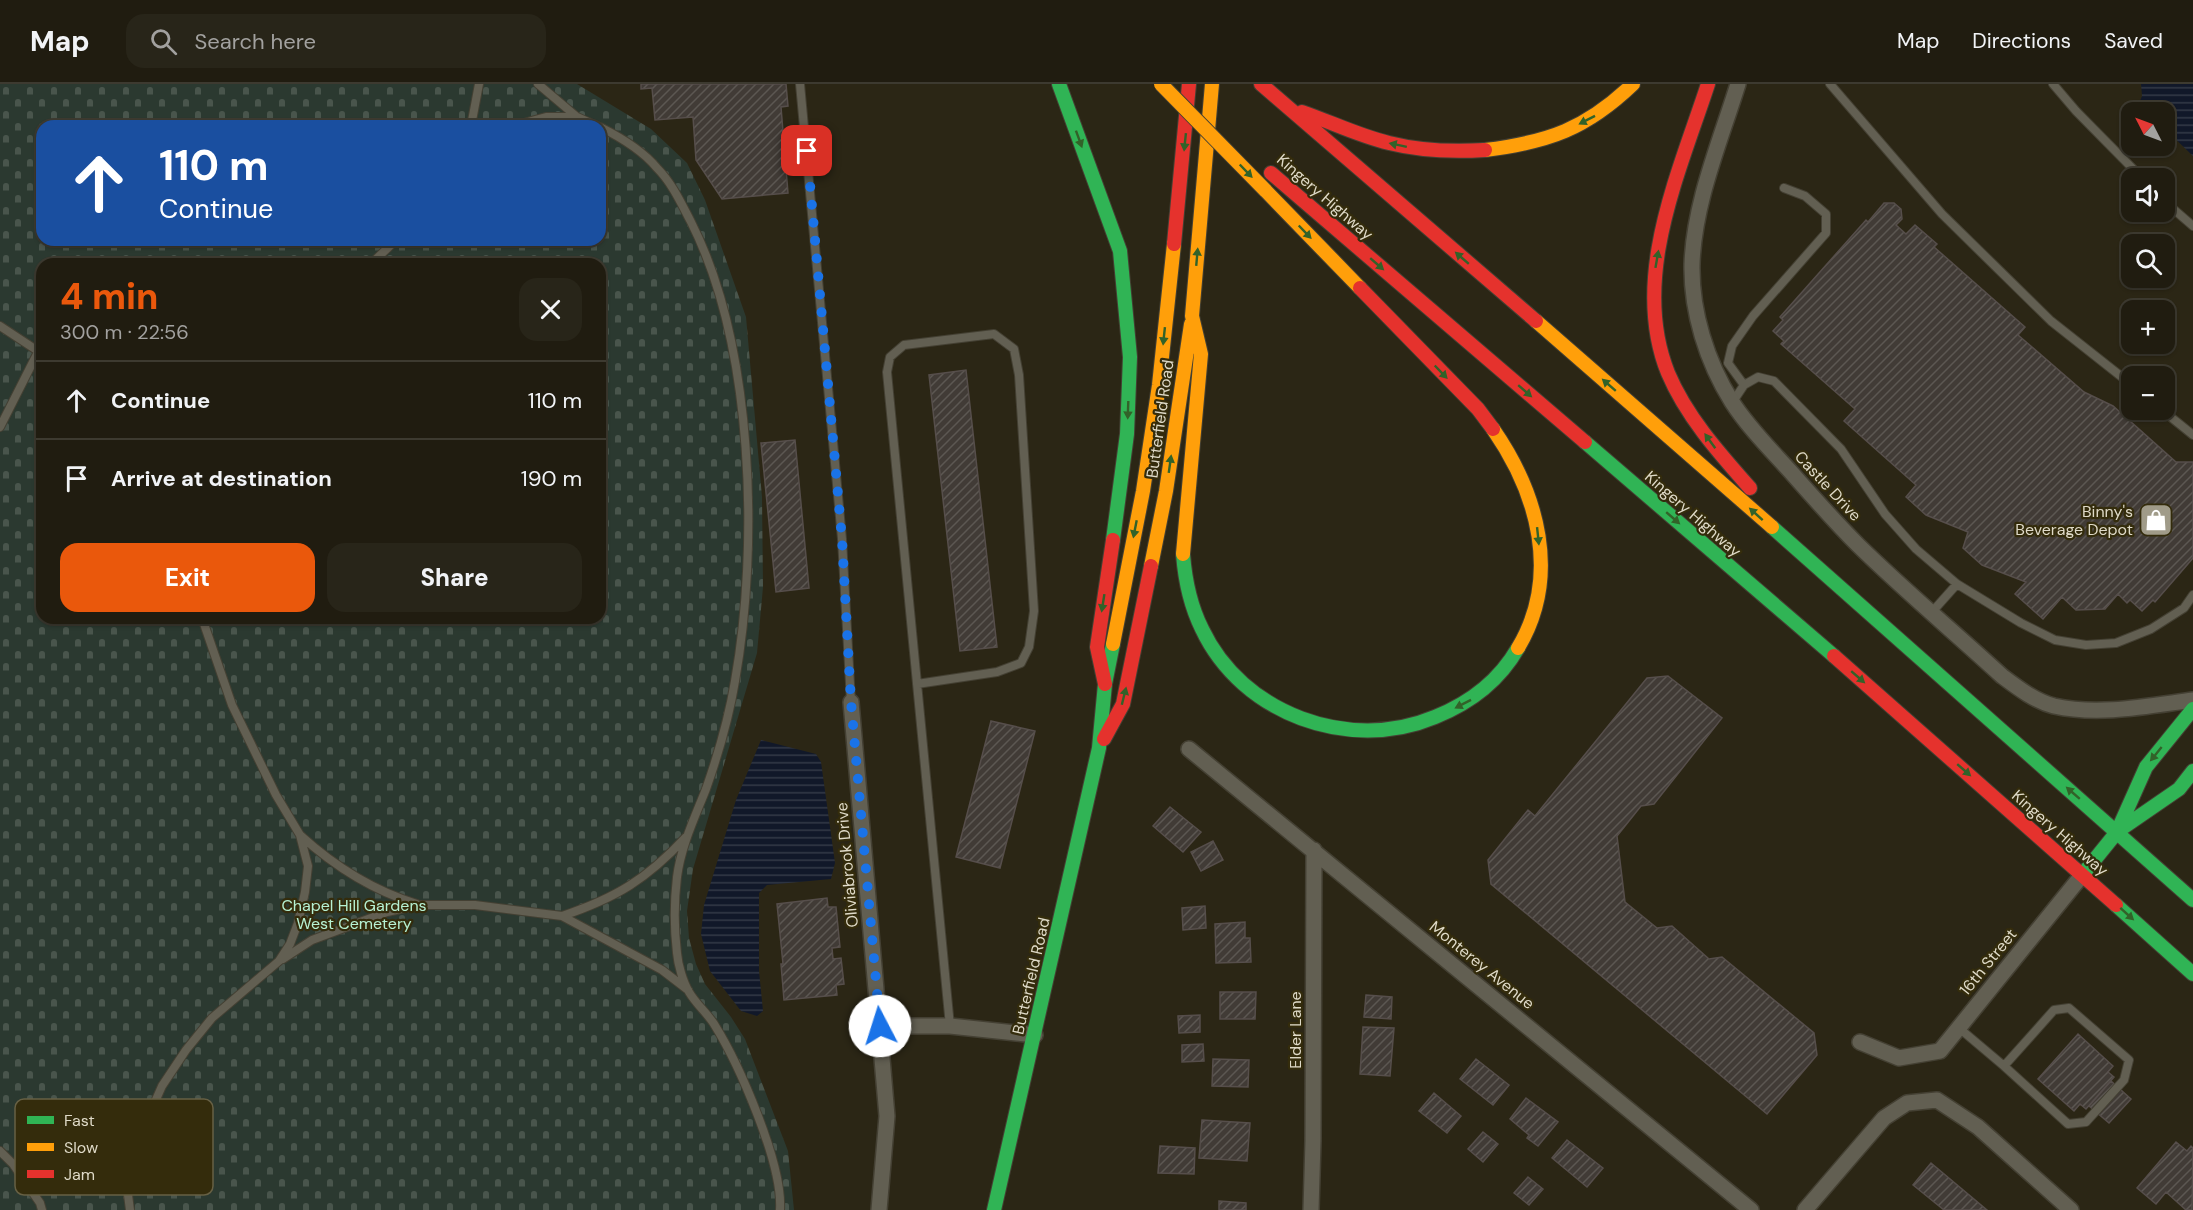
<!DOCTYPE html>
<meta charset="utf-8">
<style>
:root{--surface:#201c10;--page:#282519;--text:#f1f3f6;--muted:#a2a19f;--line:#3d3a30;--accent:#ea580c}
body{margin:0;font-family:"DM Sans",sans-serif;background:var(--page);color:var(--text);height:100vh;display:flex;flex-direction:column;font-size:22px;white-space:nowrap}
*{box-sizing:border-box;margin:0}
p{font-size:20px;color:var(--muted)}
.icon{flex:none;width:33px;height:33px;fill:none;stroke:currentColor;stroke-width:2;stroke-linecap:round;stroke-linejoin:round}
.map{position:relative;flex:1;overflow:hidden}
.drawer{position:absolute;left:36px;top:174px;width:570px;height:366px;display:flex;flex-direction:column;background:var(--surface);border-radius:18px;box-shadow:0 2px 4px #0004,0 0 0 2px var(--line)}
.drawer>*{flex:none}
.hud{position:absolute;left:36px;top:36px;width:570px;height:126px;border-radius:18px;box-shadow:0 2px 4px #0004,0 0 0 2px var(--line);background:#1a4fa0;color:#fff;overflow:hidden}
.needle{width:39px;rotate:312deg}
.fabs{position:absolute;left:2121px;top:18px;display:grid;gap:12px}
.fabs a{display:grid;place-items:center;width:54px;height:54px;border-radius:12px;background:var(--surface);box-shadow:0 2px 4px #0004,0 0 0 2px var(--line);font-size:30px}
.pin{position:absolute;display:grid;place-items:center;width:51px;height:51px;color:#fff;margin:-26px;border-radius:12px;box-shadow:0 3px 9px #0006}
.me{position:absolute;width:66px;margin:-33px;rotate:355deg;stroke-linejoin:round;filter:drop-shadow(0 0 4px #0008)}
.turn{display:flex;align-items:center;gap:21px;height:126px;padding:0 24px;font-size:27px}
.turn .icon{width:78px;height:78px;stroke-width:2.5}
.turn b{display:block;font-size:42px;line-height:51px}
.round{display:grid;place-items:center;flex:none;width:63px;height:63px;border-radius:18px;background:var(--page)}
.headline{display:flex;align-items:center;justify-content:space-between;height:102px;padding:0 24px}
h1{font-size:36px;font-weight:800;line-height:45px;color:var(--accent)}
.cta{display:flex;gap:12px;margin-top:auto;padding:12px 24px}
.cta a{flex:1;height:69px;border-radius:18px;background:var(--accent);color:#fff;font-size:24px;font-weight:800;line-height:69px;text-align:center}
.cta a+a{background:var(--page);color:var(--text)}
ul{padding:0;list-style:none}
li{display:flex;align-items:center;gap:18px;height:78px;padding:0 24px;border-top:2px solid var(--line)}
li div{flex:1}
li b{display:block;font-size:22px}
li em{font-style:normal}
header{display:flex;align-items:center;gap:36px;box-sizing:border-box;height:84px;padding:0 30px;background:var(--surface);border-bottom:2px solid var(--line)}
header strong{font-size:28px}
nav{display:flex;gap:33px;margin-inline-start:auto;font-size:21px}
.search{width:420px;height:54px;background:var(--page);display:flex;align-items:center;gap:15px;box-sizing:border-box;padding:0 21px;border-radius:18px;color:var(--muted);font-size:22px}
.map>svg:first-child{display:block}
.cemetery{fill:url(#cemetery-stones);fill-rule:evenodd}
.water{fill:url(#water-rules)}
.building{fill:url(#building-hatch);stroke:#564e4b;stroke-width:1.5}
.lines{fill:none;stroke-linecap:round;stroke-linejoin:round}
.lane-casing{stroke:#444033;stroke-width:10}
.street-casing{stroke:#444033;stroke-width:18}
.fast-casing{stroke:#444033;stroke-width:16}
.slow-casing{stroke:#444033;stroke-width:16}
.jam-casing{stroke:#444033;stroke-width:16}
.lane{stroke:#625f52;stroke-width:8}
.street{stroke:#625f52;stroke-width:15}
.fast{stroke:#30b455;stroke-width:14}
.slow{stroke:#ff9f0a;stroke-width:14}
.jam{stroke:#e5322d;stroke-width:14}
.slow-bridge-casing{stroke:#444033;stroke-width:16;stroke-linecap:butt}
.slow-bridge{stroke:#ff9f0a;stroke-width:14}
.oneway{fill:#326229}
.route{stroke:#1a73e8;stroke-width:10;stroke-dasharray:0 18}
.labels{text-anchor:middle;dominant-baseline:central;stroke-width:4.5;stroke-linejoin:round;paint-order:stroke}
.street-label{font-size:16px;fill:#dfdac8;stroke:#342c0c}
.poi-label{font-size:16px;fill:#dfdac8;stroke:#342c0c;text-anchor:end}
.park-label{font-size:16px;fill:#b6f1d3;stroke:#342c0c}
.key{fill:#342c0c;stroke:#676044;stroke-width:1.5}
.key-label{font-size:16px;fill:#dfdac8}
</style>
<header>
<strong>Map</strong>
<div class="search"><svg class="icon" aria-label="search" viewBox="0 0 24 24"><circle cx="10" cy="10" r="6"/><path d="M15 15l6 6"/></svg>Search here</div>
<nav><a>Map</a><a>Directions</a><a>Saved</a></nav>
</header>
<div class="map">
<svg width="2193" height="1126" viewBox="0 0 2193 1126">
<defs>
<pattern id="cemetery-stones" width="16" height="16" patternUnits="userSpaceOnUse" patternTransform="scale(1.5)"><rect width="16" height="16" fill="#2b3930"/><path d="M2 7V4a2 2 0 0 1 4 0v3zM10 15v-3a2 2 0 0 1 4 0v3z" fill="#49554c"/></pattern>
<pattern id="water-rules" width="6" height="5" patternUnits="userSpaceOnUse" patternTransform="scale(1.5)"><rect width="6" height="5" fill="#111829"/><path d="M0 2.5h6" fill="none" stroke="#333947"/></pattern>
<pattern id="building-hatch" width="6" height="6" patternUnits="userSpaceOnUse" patternTransform="scale(1.5)"><rect width="6" height="6" fill="#413b36"/><path d="M-1 1l2-2M0 6l6-6M5 7l2-2" fill="none" stroke="#5c5752"/></pattern>
</defs>
<rect width="100%" height="100%" fill="#2b2615"/>
<path class="cemetery" d="M0,0h577l74,45 36,34 18,37 41,117 16,180 1,90 -6,66 -64,216 -6,42 2,27 7,26 9,20 26,33 14,22 43,112 6,59h-794zM42,42h558v114h-558zM42,180h558v354h-558z"/>
<path class="water" d="M2141,0h52v72l-28,-27 -1,-17h-15l-9,-11 2,-5z
M761,656l55,14 5,8 14,101 -4,16 -64,6 -8,8v78l4,40 -6,5 -16,-5 -31,-40 -9,-37 3,-29 32,-105z"/>
<path class="building" d="M641,0h145l2,22 -7,1 7,86 -66,6 -26,-39 -3,-43 -38,3 -3,-32 -11,1z
M1884,119h10l7,6 1,10 -6,6 10,9 9,-9 22,19 -3,3 91,80 -7,8 66,57 29,14 63,56h17v96l-38,44 -2,-2 -11,11 -12,-11 -3,3 -9,-9 -13,15 -29,1 -14,-13 -19,22 -28,-25 11,-12 -44,-17 -19,-17 5,-16 -42,-17 -20,-18 10,-12 -72,-64 11,-12 -74,-65 3,-3 -11,-10 10,-11 -3,-3 86,-97 2,2z
M966,286l31,277 -37,4 -31,-276z
M795,356l14,148 -33,4 -15,-149z
M1668,592l54,42 -68,86 -13,2 -24,30 8,66 32,26 15,-2 37,33 13,-2 92,76 3,22 -50,59 -276,-230 -3,-24 40,-50 7,6 112,-138z
M991,637l44,10 -35,137 -44,-11z
M1170,723l31,25 -18,20 -30,-26z
M1213,757l10,19 -22,11 -10,-19z
M827,814l1,9h8l4,40 -8,1 1,11 8,-1 3,26 -8,1 1,10 -53,5 -3,-36h2l-6,-60z
M1205,822l1,22 -23,2 -1,-22z
M1245,838v16h5l1,24 -35,1 -1,-39z
M1220,908h36l-1,27h-35z
M1366,911l26,2 -1,22 -27,-2z
M1200,931v17l-21,1 -1,-17z
M1363,943l31,1 -4,48 -30,-2z
M2078,950l35,32 -5,6 6,5 -28,32 -6,-5 -6,7 -36,-32z
M1203,960l1,17 -22,1v-17z
M1213,975l36,1 -1,27 -36,-1z
M1476,975l33,26 -16,20 -33,-26z
M2111,997l20,18 -22,24 -20,-17z
M1434,1009l27,23 -14,17 -28,-22z
M1526,1014l32,24 -20,24 -11,-8 2,-3 -19,-16z
M1202,1036l48,3 -3,38 -48,-3z
M1483,1048l15,12 -15,18 -15,-13z
M1567,1056l36,28 -16,19 -35,-29z
M2176,1058l11,9 4,-5 2,2 -1,62h-6l-20,-18 -10,12 -19,-16z
M1160,1062l35,2 -1,26 -36,-1z
M1931,1079l56,47h-43l-31,-25z
M1528,1093l15,12 -14,16 -15,-12z
M1219,1117l27,2v7h-27z"/>
<g class="lines">
<g class="lane-casing">
<path id="lane" d="M538,0l39,33
M800,0l42,455 9,163
M1830,0l112,130 109,107 81,64
M2053,0l23,27 66,67
M471,42l8,-42
M513,42l33,-9h31l20,9
M600,43c20,10 43,24 57,41 15,15 24,35 34,54 63,124 68,324 44,459 -6,36 -17,74 -29,108 -11,28 -25,57 -29,88 -3,25 -3,51 0,76 1,12 6,29 12,39 7,12 18,21 25,32 25,40 69,140 66,186
M2164,117l29,25
M371,180l25,-24
M0,242l41,27
M1744,301l-16,-22 4,-17 21,-30 73,-83v-19l-21,-18 -21,-8
M1732,319l12,-18 14,-8 16,4 67,68 44,65 31,35 41,35 64,39 34,17 31,5 30,-2 35,-14 33,-21 9,-13
M2162,326l31,25
M0,343l38,-75
M1932,528l25,-28
M917,600l80,-12 24,-9 8,-16 5,-36 -15,-236 -5,-26 -20,-15 -90,11 -14,12 -3,15 63,654
M300,751c33,30 74,56 117,69
M562,832c54,-18 85,-37 124,-79
M283,875l29,-19 75,-28 32,-7h56l87,11 100,54 26,20
M1959,944l45,38 50,-56 15,-2 60,52 -5,20 -38,42 -18,2 -64,-58
M0,1067l13,13 27,39 2,7
M23,1095l28,8 24,1 22,-5 18,-9 16,-18 31,-70 24,-36 26,-32 67,-57 11,-17 8,-21 7,-31 3,-26 -8,-31 -24,-40 -44,-90 -30,-87
M130,1126l-2,-15 3,-39"/>
</g>
<g class="street-casing">
<path id="street" d="M1738,0c-18,58 -44,119 -46,180 -1,48 15,98 40,138 16,25 38,47 58,69 22,25 44,50 68,74 46,45 96,87 144,131 16,12 33,25 52,30 45,10 94,0 139,-6
M851,618l36,414 -8,94
M1189,665l562,461
M880,942h70l85,9
M1860,958l39,16 41,-7 143,-177
M1311,1126l2,-69 1,-291
M1805,1126l79,-92 23,-15 30,-3 41,27 93,83"/>
</g>
<g class="fast-casing">
<path id="fast" d="M1059,0l61,167 10,106 -3,77 -14,106
M1585,358l249,214
M1772,443l421,373
M1183,470c2,26 7,51 19,75 40,85 147,124 233,88 35,-14 64,-36 83,-69
M2118,747l61,-42 14,-18
M2083,790l34,-42 29,-65 47,-58
M2116,821l77,69
M994,1126l105,-462 6,-64 8,-40"/>
</g>
<g class="slow-casing">
<path id="slow" d="M1485,66c64,-8 101,-21 148,-66
M1265,106l95,98
M1536,237l236,206
M1493,345c45,65 68,147 25,219
M1183,470l18,-200 -9,-38 20,-232
M1151,482l15,-75 25,-167
M1113,560l30,-153 16,-106 15,-141"/>
</g>
<g class="jam-casing">
<path id="jam" d="M1261,0l275,237
M1708,0c-29,89 -78,195 -40,289 18,43 51,80 82,115
M1302,28c29,10 57,24 87,31 32,8 64,9 96,7
M1271,89l314,269
M1174,160l15,-160
M1360,204l118,121 15,20
M1834,572l282,249
M1105,600l-8,-37 16,-107
M1104,655l19,-35 28,-138"/>
</g>
<use href="#lane" class="lane"/>
<use href="#street" class="street"/>
<use href="#fast" class="fast"/>
<use href="#slow" class="slow"/>
<use href="#jam" class="jam"/>
<g class="slow-bridge-casing">
<path id="slow-bridge" d="M1161,0l104,106"/>
</g>
<use href="#slow-bridge" class="slow-bridge"/>
</g>
<defs><path id="oneway-solid" d="M-6-.8H1V-3.2L6.5 0L1 3.2V.8H-6Z" transform="scale(1.5)"/></defs>
<g class="oneway">
<use href="#oneway-solid" transform="translate(1587 36) rotate(153)"/>
<use href="#oneway-solid" transform="translate(1079 55) rotate(70)"/>
<use href="#oneway-solid" transform="translate(1185 58) rotate(96)"/>
<use href="#oneway-solid" transform="translate(1398 61) rotate(-168)"/>
<use href="#oneway-solid" transform="translate(1246 87) rotate(46)"/>
<use href="#oneway-solid" transform="translate(1305 148) rotate(46)"/>
<use href="#oneway-solid" transform="translate(1197 173) rotate(-85)"/>
<use href="#oneway-solid" transform="translate(1462 174) rotate(-139)"/>
<use href="#oneway-solid" transform="translate(1657 175) rotate(-80)"/>
<use href="#oneway-solid" transform="translate(1377 180) rotate(41)"/>
<use href="#oneway-solid" transform="translate(1164 252) rotate(96)"/>
<use href="#oneway-solid" transform="translate(1441 288) rotate(46)"/>
<use href="#oneway-solid" transform="translate(1609 301) rotate(-139)"/>
<use href="#oneway-solid" transform="translate(1525 307) rotate(41)"/>
<use href="#oneway-solid" transform="translate(1128 326) rotate(92)"/>
<use href="#oneway-solid" transform="translate(1710 357) rotate(-126)"/>
<use href="#oneway-solid" transform="translate(1170 380) rotate(-82)"/>
<use href="#oneway-solid" transform="translate(1756 430) rotate(-138)"/>
<use href="#oneway-solid" transform="translate(1673 434) rotate(41)"/>
<use href="#oneway-solid" transform="translate(1135 445) rotate(101)"/>
<use href="#oneway-solid" transform="translate(1538 452) rotate(84)"/>
<use href="#oneway-solid" transform="translate(1103 519) rotate(99)"/>
<use href="#oneway-solid" transform="translate(1858 593) rotate(41)"/>
<use href="#oneway-solid" transform="translate(1124 612) rotate(-76)"/>
<use href="#oneway-solid" transform="translate(1463 620) rotate(153)"/>
<use href="#oneway-solid" transform="translate(2156 670) rotate(129)"/>
<use href="#oneway-solid" transform="translate(1964 686) rotate(41)"/>
<use href="#oneway-solid" transform="translate(2073 709) rotate(-139)"/>
<use href="#oneway-solid" transform="translate(2127 830) rotate(42)"/>
</g>
<g class="lines">
<path class="route" d="M807,67l35,388 9,163 29,324"/>
</g>
<defs>
<g id="shop-square" transform="scale(1.725)"><rect x="-9" y="-9" width="18" height="18" rx="4" fill="#a09b89" stroke="#342c0c"/><path d="M-5-2.5h2.3a2.7 3.5 0 0 1 5.4 0H5L5.5 6h-11ZM-1.5-2.5h3a1.5 2.3 0 0 0-3 0Z" fill="#fff"/></g>
</defs>
<g fill-rule="evenodd">
<use href="#shop-square" x="2156" y="436"/>
</g>
<g class="labels">
<g class="street-label">
<text transform="translate(1325 113) rotate(41)">Kingery Highway</text>
<text transform="translate(1160 335) rotate(-82)">Butterfield Road</text>
<text transform="translate(1828 402) rotate(47)">Castle Drive</text>
<text transform="translate(1693 430) rotate(41)">Kingery Highway</text>
<text transform="translate(2060 749) rotate(41)">Kingery Highway</text>
<text transform="translate(847 781) rotate(-95)">Oliviabrook Drive</text>
<text transform="translate(1988 878) rotate(-51)">16th Street</text>
<text transform="translate(1482 881) rotate(39)">Monterey Avenue</text>
<text transform="translate(1031 892) rotate(-77)">Butterfield Road</text>
<text transform="translate(1295 946) rotate(-90)">Elder Lane</text>
</g>
<g class="poi-label">
<text x="2133" y="427">Binny's<tspan x="2133" dy="18">Beverage Depot</tspan></text>
</g>
<g class="park-label">
<text x="354" y="821">Chapel Hill Gardens<tspan x="354" dy="18">West Cemetery</tspan></text>
</g>
</g>
<rect x="15" y="1015" width="198" height="96" rx="9" class="key"/>
<rect x="27" y="1032" width="27" height="8" fill="#30b455"/>
<rect x="27" y="1059" width="27" height="8" fill="#ff9f0a"/>
<rect x="27" y="1086" width="27" height="8" fill="#e5322d"/>
<g class="key-label">
<text x="64" y="1042">Fast</text>
<text x="64" y="1069">Slow</text>
<text x="64" y="1096">Jam</text>
</g>
</svg>
<div class="fabs">
<a><svg class="needle" viewBox="-14 -14 28 28"><path d="M0-13l5 13h-10z" fill="#e53935"/><path d="M0 13l5-13h-10z" fill="#a2a19f"/></svg></a>
<a><svg class="icon" aria-label="sound" viewBox="0 0 24 24"><path d="M4 9h4l5-4v14l-5-4H4zM17 9q2 3 0 6"/></svg></a>
<a><svg class="icon" aria-label="search" viewBox="0 0 24 24"><circle cx="10" cy="10" r="6"/><path d="M15 15l6 6"/></svg></a>
<a>+</a>
<a>−</a>
</div>
<div class="pin" style="left:807px;top:67px;background:#d93025"><svg class="icon" aria-label="arrive" viewBox="0 0 24 24"><path d="M6 21V4h12l-3 4 3 4H6"/></svg></div>
<svg class="me" style="left:880px;top:942px" viewBox="-20 -20 40 40"><circle r="19" fill="#fff"/><path d="M0-13L10 11 0 6-10 11z" fill="#1a73e8"/></svg>
<div class="hud">
<div class="turn"><svg class="icon" aria-label="ahead" viewBox="0 0 24 24"><path d="M12 20V5M6 11l6-6 6 6"/></svg><div><b>110 m</b>Continue</div></div>
</div>
<section class="drawer">
<div class="headline"><div><h1>4 min</h1><p>300 m · 22:56</p></div><a class="round"><svg class="icon" aria-label="close" viewBox="0 0 24 24"><path d="M6 6l12 12M18 6L6 18"/></svg></a></div>
<ul>
<li><svg class="icon" aria-label="ahead" viewBox="0 0 24 24"><path d="M12 20V5M6 11l6-6 6 6"/></svg><div><b>Continue</b></div><em>110 m</em></li>
<li><svg class="icon" aria-label="arrive" viewBox="0 0 24 24"><path d="M6 21V4h12l-3 4 3 4H6"/></svg><div><b>Arrive at destination</b></div><em>190 m</em></li>
</ul>
<div class="cta"><a>Exit</a><a>Share</a></div>
</section>
</div>
